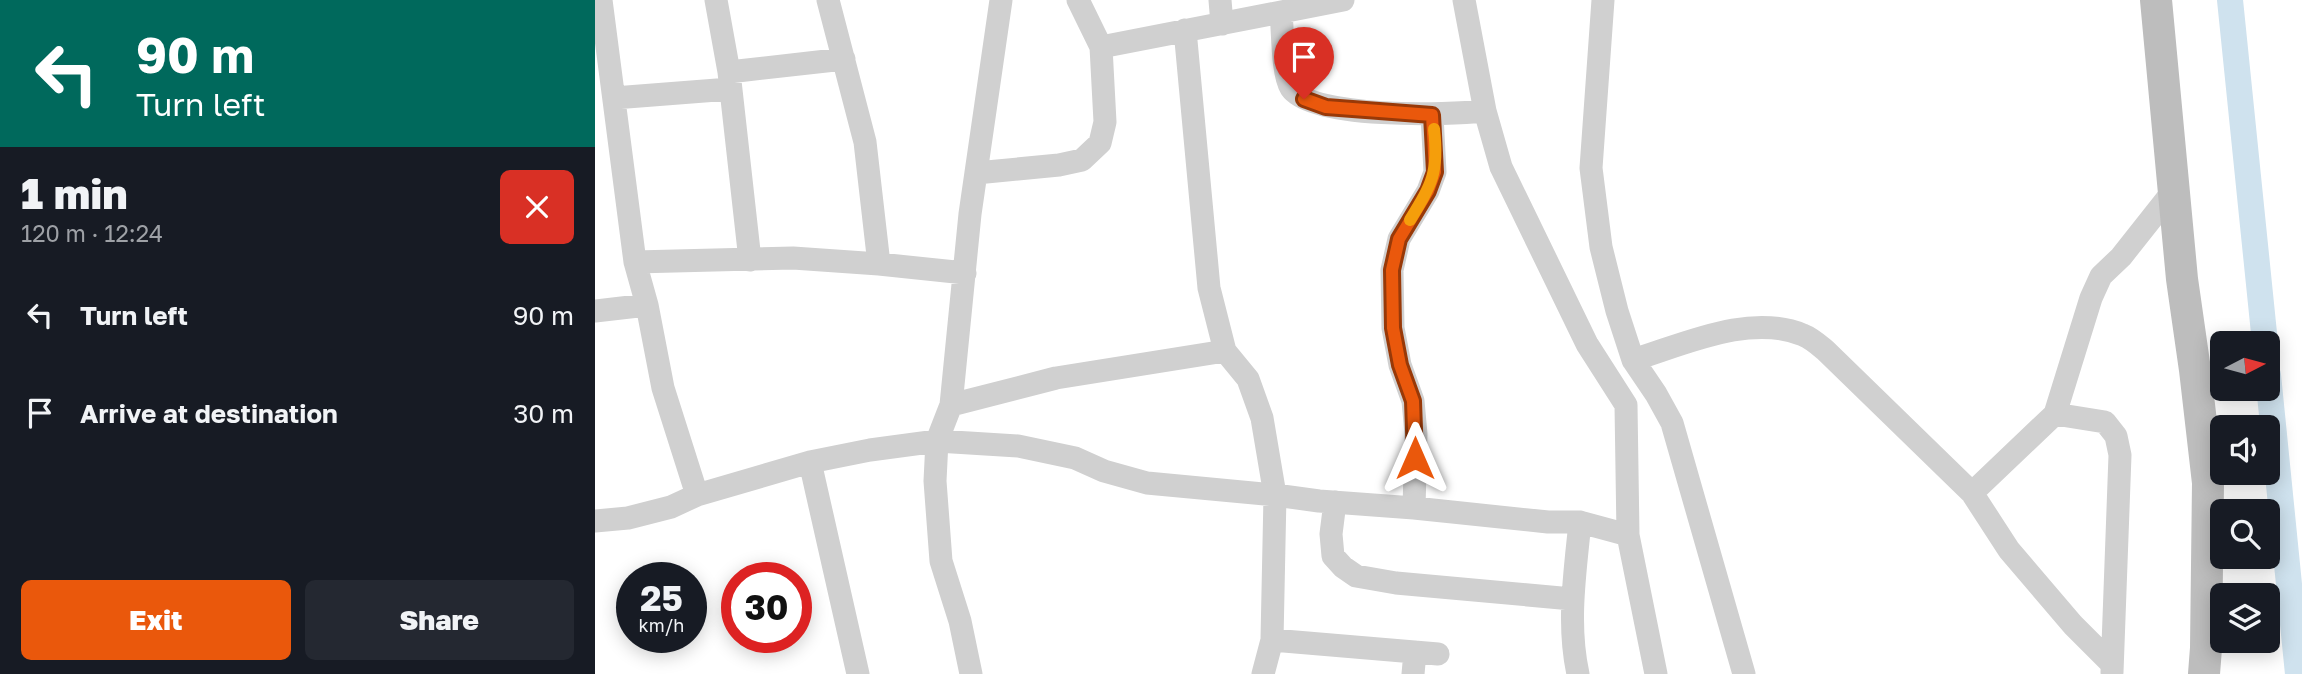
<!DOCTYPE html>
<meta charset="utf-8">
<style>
:root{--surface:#171b24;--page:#242831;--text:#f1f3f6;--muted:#9ea1a6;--accent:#ea580c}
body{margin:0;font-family:"Golos Text",sans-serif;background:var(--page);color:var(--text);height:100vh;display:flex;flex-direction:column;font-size:26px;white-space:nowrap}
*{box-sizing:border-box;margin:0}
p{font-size:23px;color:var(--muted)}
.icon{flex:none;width:38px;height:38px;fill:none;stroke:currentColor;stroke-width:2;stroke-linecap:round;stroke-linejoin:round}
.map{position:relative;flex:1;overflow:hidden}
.side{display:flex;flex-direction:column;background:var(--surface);width:595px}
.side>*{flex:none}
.banner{background:#00695c;color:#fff;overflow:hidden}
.needle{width:46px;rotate:84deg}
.buttons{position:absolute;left:1615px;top:331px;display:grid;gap:14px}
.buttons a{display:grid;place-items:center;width:70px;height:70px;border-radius:10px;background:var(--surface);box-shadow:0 4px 18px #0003;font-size:35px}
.speed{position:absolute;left:21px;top:562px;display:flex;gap:14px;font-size:35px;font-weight:700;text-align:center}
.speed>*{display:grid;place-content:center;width:91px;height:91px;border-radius:50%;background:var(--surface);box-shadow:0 4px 18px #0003;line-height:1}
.speed small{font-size:18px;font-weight:400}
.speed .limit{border:10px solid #d22;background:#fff;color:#111}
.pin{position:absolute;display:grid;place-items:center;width:60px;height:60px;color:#fff;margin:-72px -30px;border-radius:50% 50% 50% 0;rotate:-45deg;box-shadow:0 0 7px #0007}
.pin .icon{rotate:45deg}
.me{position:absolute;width:77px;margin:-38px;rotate:0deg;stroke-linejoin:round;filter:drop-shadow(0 0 5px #0008)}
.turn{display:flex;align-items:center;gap:24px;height:147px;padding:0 21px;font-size:32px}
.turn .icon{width:91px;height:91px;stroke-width:2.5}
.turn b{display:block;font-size:49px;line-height:60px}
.round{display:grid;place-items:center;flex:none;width:74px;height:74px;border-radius:10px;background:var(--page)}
.summary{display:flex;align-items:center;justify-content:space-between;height:119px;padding:0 21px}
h1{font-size:42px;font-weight:800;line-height:52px}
.button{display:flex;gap:14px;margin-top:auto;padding:14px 21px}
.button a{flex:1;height:80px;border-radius:10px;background:var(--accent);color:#fff;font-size:28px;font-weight:800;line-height:80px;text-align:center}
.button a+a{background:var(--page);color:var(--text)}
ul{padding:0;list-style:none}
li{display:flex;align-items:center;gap:21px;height:98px;padding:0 21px}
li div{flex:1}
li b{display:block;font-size:26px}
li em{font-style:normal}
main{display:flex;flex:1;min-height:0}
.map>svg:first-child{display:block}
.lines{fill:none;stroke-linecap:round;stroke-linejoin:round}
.canal{stroke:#cfe2ee;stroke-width:26}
.street{stroke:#d0d0d0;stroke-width:23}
.secondary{stroke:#bdbdbd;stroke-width:32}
.route-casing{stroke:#983908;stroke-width:18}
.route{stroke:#ea580c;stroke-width:12}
.slow{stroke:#f59e0b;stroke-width:12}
</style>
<main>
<section class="side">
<div class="banner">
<div class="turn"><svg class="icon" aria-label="left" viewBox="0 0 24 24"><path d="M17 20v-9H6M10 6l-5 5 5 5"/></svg><div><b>90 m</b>Turn left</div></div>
</div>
<div class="summary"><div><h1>1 min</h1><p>120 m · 12:24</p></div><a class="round" style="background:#d93025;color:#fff"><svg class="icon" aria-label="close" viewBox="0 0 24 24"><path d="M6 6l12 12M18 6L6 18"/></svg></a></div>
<ul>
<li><svg class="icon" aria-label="left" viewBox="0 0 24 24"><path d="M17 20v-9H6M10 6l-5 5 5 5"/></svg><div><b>Turn left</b></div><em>90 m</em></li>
<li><svg class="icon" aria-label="arrive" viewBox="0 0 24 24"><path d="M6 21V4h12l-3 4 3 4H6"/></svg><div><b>Arrive at destination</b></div><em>30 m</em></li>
</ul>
<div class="button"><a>Exit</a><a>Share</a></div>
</section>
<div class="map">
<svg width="1707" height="674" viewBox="0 0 1707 674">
<rect width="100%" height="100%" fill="#fff"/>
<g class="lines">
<path class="canal" d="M1635,0l35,343
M1673,375l30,299"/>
<path class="street" d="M6,0l34,262 12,43 16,83 34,107
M121,0l13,72 21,188
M233,0l37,142 14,122
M625,0l2,24
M869,0l21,111 16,56 86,177 39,61 2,130 28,139
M1008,0l-12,168 10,79 16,64 16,49 23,34 16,29 72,251
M686,13c2,18 1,61 10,75 21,31 157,27 194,23
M590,30l24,258 16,63 23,28 14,39 13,77 -3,145 -9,34
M506,47l242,-47
M134,72l115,-13
M19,98l116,-9
M381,173l83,-8 23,-5 18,-17 5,-21 -4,-75 -23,-47
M40,262l158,-4 86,6 86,9
M0,311l52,-6
M1038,360c52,-16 117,-47 170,-25 8,3 16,10 22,15l147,143 37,57 64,75 39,39
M356,405l105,-27 169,-27
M1460,414l50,8 11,14 4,19 -8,217
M215,462l48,212
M1377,493l83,-79 36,-116 10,-22 20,-19 53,-67
M740,502l-4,32 2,22 10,11 13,9 40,7 176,16
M819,508l2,-74 -3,-33 -13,-36 -7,-37 -1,-58 7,-31 29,-48 7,-19 -3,-57
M0,521l33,-3 43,-11 26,-12 113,-33 60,-12 67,-9 81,5 57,12 29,13 43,12 128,12 44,6 95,7 134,14h32l48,13
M677,640l166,14
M376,674l-11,-53 -19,-60 -6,-80 2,-40 14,-36 19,-191 31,-214
M818,674l2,-22
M983,674c-11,-50 -3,-101 2,-152"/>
<path class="secondary" d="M1561,0l26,279 13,91 13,113 -2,165 -2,26"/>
</g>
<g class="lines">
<g class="route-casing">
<path id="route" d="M709,99l22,8 106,8 3,57 -7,19 -29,48 -7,31 1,58 7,37 13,36 2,57"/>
</g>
<use href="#route" class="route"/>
<path class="slow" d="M815,220c22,-36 29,-48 24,-91"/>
</g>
</svg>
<div class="buttons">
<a><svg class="needle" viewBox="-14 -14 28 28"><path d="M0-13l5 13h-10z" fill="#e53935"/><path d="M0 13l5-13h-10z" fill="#9ea1a6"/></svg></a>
<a><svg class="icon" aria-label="sound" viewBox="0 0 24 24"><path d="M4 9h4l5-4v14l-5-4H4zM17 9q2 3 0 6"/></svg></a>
<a><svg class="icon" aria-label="search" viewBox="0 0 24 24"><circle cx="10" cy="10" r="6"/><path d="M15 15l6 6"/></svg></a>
<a><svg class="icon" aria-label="layers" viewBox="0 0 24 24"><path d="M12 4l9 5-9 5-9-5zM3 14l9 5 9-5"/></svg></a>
</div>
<div class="speed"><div>25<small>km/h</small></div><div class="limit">30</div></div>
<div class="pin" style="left:709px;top:99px;background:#d93025"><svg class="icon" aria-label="arrive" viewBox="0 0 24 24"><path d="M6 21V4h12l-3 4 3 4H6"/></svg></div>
<svg class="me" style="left:820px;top:458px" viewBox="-20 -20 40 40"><path d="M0-17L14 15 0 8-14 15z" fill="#ea580c" stroke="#fff" stroke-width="4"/></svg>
</div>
</main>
